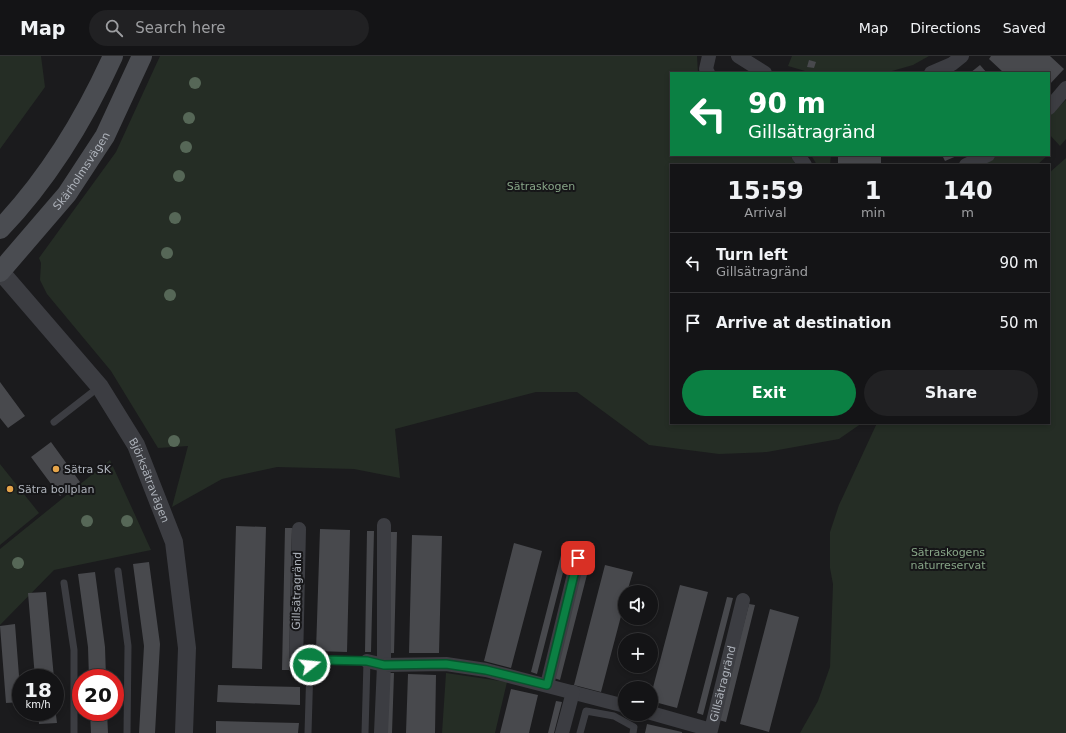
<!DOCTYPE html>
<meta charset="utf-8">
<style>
:root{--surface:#141416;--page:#212123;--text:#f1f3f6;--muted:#9d9ea1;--line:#333335;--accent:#0b8043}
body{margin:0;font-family:"DejaVu Sans",sans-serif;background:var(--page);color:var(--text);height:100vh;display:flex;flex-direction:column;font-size:15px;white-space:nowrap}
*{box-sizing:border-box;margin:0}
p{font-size:13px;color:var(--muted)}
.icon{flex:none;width:22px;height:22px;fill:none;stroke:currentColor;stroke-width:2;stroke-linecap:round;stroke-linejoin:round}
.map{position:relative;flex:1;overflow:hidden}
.details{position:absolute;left:670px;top:108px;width:380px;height:260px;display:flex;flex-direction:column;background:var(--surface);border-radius:0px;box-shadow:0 2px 6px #0003,0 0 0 1px var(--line)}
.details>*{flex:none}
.guide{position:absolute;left:670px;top:16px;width:380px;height:84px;border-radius:0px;box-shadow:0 2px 6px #0003,0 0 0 1px var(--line);background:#0b8043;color:#fff;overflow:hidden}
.controls{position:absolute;left:618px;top:529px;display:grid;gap:8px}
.controls a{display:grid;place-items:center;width:40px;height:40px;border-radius:50%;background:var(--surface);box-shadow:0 2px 6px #0003,0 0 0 1px var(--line);font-size:20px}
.speed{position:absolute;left:12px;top:613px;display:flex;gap:8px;font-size:20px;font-weight:700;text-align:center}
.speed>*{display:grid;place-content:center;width:52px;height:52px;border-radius:50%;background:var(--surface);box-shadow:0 2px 6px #0003,0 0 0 1px var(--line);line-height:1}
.speed small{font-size:10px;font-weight:400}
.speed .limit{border:6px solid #d22;background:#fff;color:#111}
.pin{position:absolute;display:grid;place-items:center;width:34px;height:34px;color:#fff;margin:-17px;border-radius:8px;box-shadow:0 2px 6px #0006}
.me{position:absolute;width:44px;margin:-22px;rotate:74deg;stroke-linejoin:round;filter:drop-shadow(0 0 3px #0008)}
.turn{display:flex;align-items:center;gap:14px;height:84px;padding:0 12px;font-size:18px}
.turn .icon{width:52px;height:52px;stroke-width:2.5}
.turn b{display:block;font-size:28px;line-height:34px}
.eta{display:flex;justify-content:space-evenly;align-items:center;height:68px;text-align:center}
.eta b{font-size:24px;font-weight:800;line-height:28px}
.cta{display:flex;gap:8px;margin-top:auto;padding:8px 12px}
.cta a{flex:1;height:46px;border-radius:24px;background:var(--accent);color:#fff;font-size:16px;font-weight:800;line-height:46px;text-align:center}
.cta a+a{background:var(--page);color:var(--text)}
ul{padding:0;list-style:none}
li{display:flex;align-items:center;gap:12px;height:60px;padding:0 12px;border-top:1px solid var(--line)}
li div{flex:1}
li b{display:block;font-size:15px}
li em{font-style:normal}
header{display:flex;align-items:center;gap:24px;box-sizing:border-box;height:56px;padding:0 20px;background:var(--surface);border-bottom:1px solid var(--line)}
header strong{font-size:19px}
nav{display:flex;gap:22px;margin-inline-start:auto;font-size:14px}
.search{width:280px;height:36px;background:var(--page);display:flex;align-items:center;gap:10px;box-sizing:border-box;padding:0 14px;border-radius:22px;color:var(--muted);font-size:15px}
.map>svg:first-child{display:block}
.green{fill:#252d25}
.building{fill:#48494d}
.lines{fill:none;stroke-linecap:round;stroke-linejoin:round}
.service{stroke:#3c3d42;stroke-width:7}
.minor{stroke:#3c3d42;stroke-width:14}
.tertiary{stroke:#3c3d42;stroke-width:18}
.secondary{stroke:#4a4c51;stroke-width:20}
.tree{fill:#566757}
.route-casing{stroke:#07532c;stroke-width:10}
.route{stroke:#0b8043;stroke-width:7}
.poi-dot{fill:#e6a54a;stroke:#161618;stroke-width:1.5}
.labels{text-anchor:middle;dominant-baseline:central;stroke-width:4;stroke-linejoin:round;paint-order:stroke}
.street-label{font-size:11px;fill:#aeb3bb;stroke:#161618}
.park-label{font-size:11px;fill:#87a587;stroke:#161618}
.poi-label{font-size:11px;fill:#aeb3bb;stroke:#161618;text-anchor:start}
</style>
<header>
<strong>Map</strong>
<div class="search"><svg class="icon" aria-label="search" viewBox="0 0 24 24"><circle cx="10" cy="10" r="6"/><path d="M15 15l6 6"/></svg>Search here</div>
<nav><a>Map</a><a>Directions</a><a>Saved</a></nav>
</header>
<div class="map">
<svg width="1066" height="677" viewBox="0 0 1066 677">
<rect width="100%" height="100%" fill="#1b1b1d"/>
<path class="green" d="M0,0h41l4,31 -45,62z
M160,0h537l1,17h-27v82h119l6,10h-125v258h191l-23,16 -72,13 -48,2 -70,-9 -72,-53h-41l-141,37 5,49 -46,-9 -77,-2 -55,12 -50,28 16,-61 -30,2 -47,-77 -64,-77 -7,-14 1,-17 -2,-5 77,-106z
M792,0h137l-16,9 -28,8h-73l-24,-7z
M1066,44v39l-6,7 -11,-12v-18z
M811,99h20l-1,10h-13z
M997,99h51l-11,10h-55z
M1066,102v575h-266l18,-32 12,-34 3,-83 -3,-16v-36l9,-27 38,-82h172v-250z
M110,404l41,90 -97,20 -54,55v-76z
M0,408l39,49 -39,32z
M446,617l61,9 -12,51h-53z"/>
<path class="building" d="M991,0h59l14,13 -15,16v-12h-45l-15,-14z
M809,4l7,2 -2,6 -7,-1z
M980,9l7,8h-17z
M838,99h43v10h-43z
M942,99h17l-14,6z
M0,326l25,34 -17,12 -8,-10z
M51,386l29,40 -20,14 -29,-39z
M236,470l30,1 -4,142 -30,-1z
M285,472h7l-1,41 -2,101h-7z
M320,473l30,1 -3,122 -31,-1z
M367,475h7l-3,121h-6z
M390,476h7l-3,121h-6z
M412,479l30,1 -3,117h-30z
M514,487l28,8 -31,117 -27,-7z
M561,499l6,2 -30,117 -6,-2z
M583,505l7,2 -30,117 -6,-2z
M149,506l11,82 -5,89h-16l5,-87 -11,-82z
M605,509l28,7 -6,20h-2v9l-24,91 -27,-7z
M95,516l10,75 1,31h-17l-1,-31 -10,-73z
M680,529l28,7 -31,116 -26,-7v-6z
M46,536l8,86h-19l-7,-85z
M727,541l6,1 -30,117 -6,-2z
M749,548l6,1 -29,117 -7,-2z
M770,553l29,8 -30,115 -29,-8z
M15,568l6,78 -15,1 -6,-77z
M387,617h7l-2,60h-6z
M408,618l28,1 -1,58h-29z
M218,629l82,2v18l-83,-3z
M511,633l27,6 -9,38h-29z
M556,645l6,1 -8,31h-6z
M55,651l2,16 -18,1 -1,-12h17z
M90,656h17l1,21h-17z
M216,665l83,2 -1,10h-82z
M647,668l35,8v1h-37z"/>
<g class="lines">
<path class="service" d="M54,366l45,-35
M118,515l10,75 -1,87
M64,527l10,67v83
M308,677l2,-68 12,-5 45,1 -2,72
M580,677l6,-22 28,5 20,11 -1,6"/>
<g class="minor">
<path d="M738,0l27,17"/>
<path d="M708,17l-2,-4 3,-13"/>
<path d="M931,17l21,-9 10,-8"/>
<path d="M1049,52l17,-20"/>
<path d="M798,99l7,10"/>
<path d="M966,109l22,-10"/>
<path d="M299,473l-3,134 14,2"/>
<path d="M367,605l17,4v-140"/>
<path d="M547,629l31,-127"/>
<path id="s1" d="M651,657l60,17 32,-130"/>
<path d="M381,677l3,-68 62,-1 40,6 139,36"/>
<path d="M562,677l11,-41"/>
</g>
<path class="tertiary" id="s2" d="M0,215l100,116 36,58 38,97 13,106 -3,85"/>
<g class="secondary">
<path d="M0,173c49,-51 84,-109 113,-173"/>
<path id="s3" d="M0,216l67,-78 38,-58 37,-80"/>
</g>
</g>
<g class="tree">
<circle cx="195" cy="27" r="6"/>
<circle cx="189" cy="62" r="6"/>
<circle cx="186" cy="91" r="6"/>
<circle cx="179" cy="120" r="6"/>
<circle cx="175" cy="162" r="6"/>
<circle cx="167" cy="197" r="6"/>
<circle cx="170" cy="239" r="6"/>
<circle cx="174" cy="385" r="6"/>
<circle cx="87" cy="465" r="6"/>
<circle cx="127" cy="465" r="6"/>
<circle cx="18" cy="507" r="6"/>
</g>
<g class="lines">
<g class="route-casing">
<path id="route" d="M310,609l12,-5 45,1 17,4 62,-1 40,6 61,15 31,-127"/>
</g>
<use href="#route" class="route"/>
</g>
<g class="poi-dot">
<circle cx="56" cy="413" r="4"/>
<circle cx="10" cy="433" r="4"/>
</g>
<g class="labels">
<g class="street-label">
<text stroke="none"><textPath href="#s3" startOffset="130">Skärholmsvägen</textPath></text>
<text stroke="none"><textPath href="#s2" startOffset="259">Björksätravägen</textPath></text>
<text transform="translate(297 535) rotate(-89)">Gillsätragränd</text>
<text stroke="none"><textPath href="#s1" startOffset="110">Gillsätragränd</textPath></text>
</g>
<g class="park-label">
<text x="541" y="130">Sätraskogen</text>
<text x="948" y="496">Sätraskogens<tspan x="948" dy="13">naturreservat</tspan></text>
</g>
<g class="poi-label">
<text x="64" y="413">Sätra SK</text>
<text x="18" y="433">Sätra bollplan</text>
</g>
</g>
</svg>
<div class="controls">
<a><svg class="icon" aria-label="sound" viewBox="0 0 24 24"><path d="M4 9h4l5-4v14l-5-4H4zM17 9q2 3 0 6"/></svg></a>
<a>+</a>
<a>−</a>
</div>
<div class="speed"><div>18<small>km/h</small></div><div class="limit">20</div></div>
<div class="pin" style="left:578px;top:502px;background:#d93025"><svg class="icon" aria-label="arrive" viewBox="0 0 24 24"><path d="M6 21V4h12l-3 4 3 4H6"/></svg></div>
<svg class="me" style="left:310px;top:609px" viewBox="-20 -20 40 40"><circle r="17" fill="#0b8043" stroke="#fff" stroke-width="3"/><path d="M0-11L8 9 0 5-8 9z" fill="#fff"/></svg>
<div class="guide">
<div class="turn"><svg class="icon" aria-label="left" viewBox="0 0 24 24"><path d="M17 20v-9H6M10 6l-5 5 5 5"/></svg><div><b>90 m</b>Gillsätragränd</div></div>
</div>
<section class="details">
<div class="eta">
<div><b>15:59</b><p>Arrival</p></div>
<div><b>1</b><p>min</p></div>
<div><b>140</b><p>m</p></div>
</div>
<ul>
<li><svg class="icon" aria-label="left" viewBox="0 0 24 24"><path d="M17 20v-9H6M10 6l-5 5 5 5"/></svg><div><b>Turn left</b><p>Gillsätragränd</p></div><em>90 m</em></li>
<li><svg class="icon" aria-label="arrive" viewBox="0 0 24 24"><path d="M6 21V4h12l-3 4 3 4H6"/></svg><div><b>Arrive at destination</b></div><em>50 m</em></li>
</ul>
<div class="cta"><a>Exit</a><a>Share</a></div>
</section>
</div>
